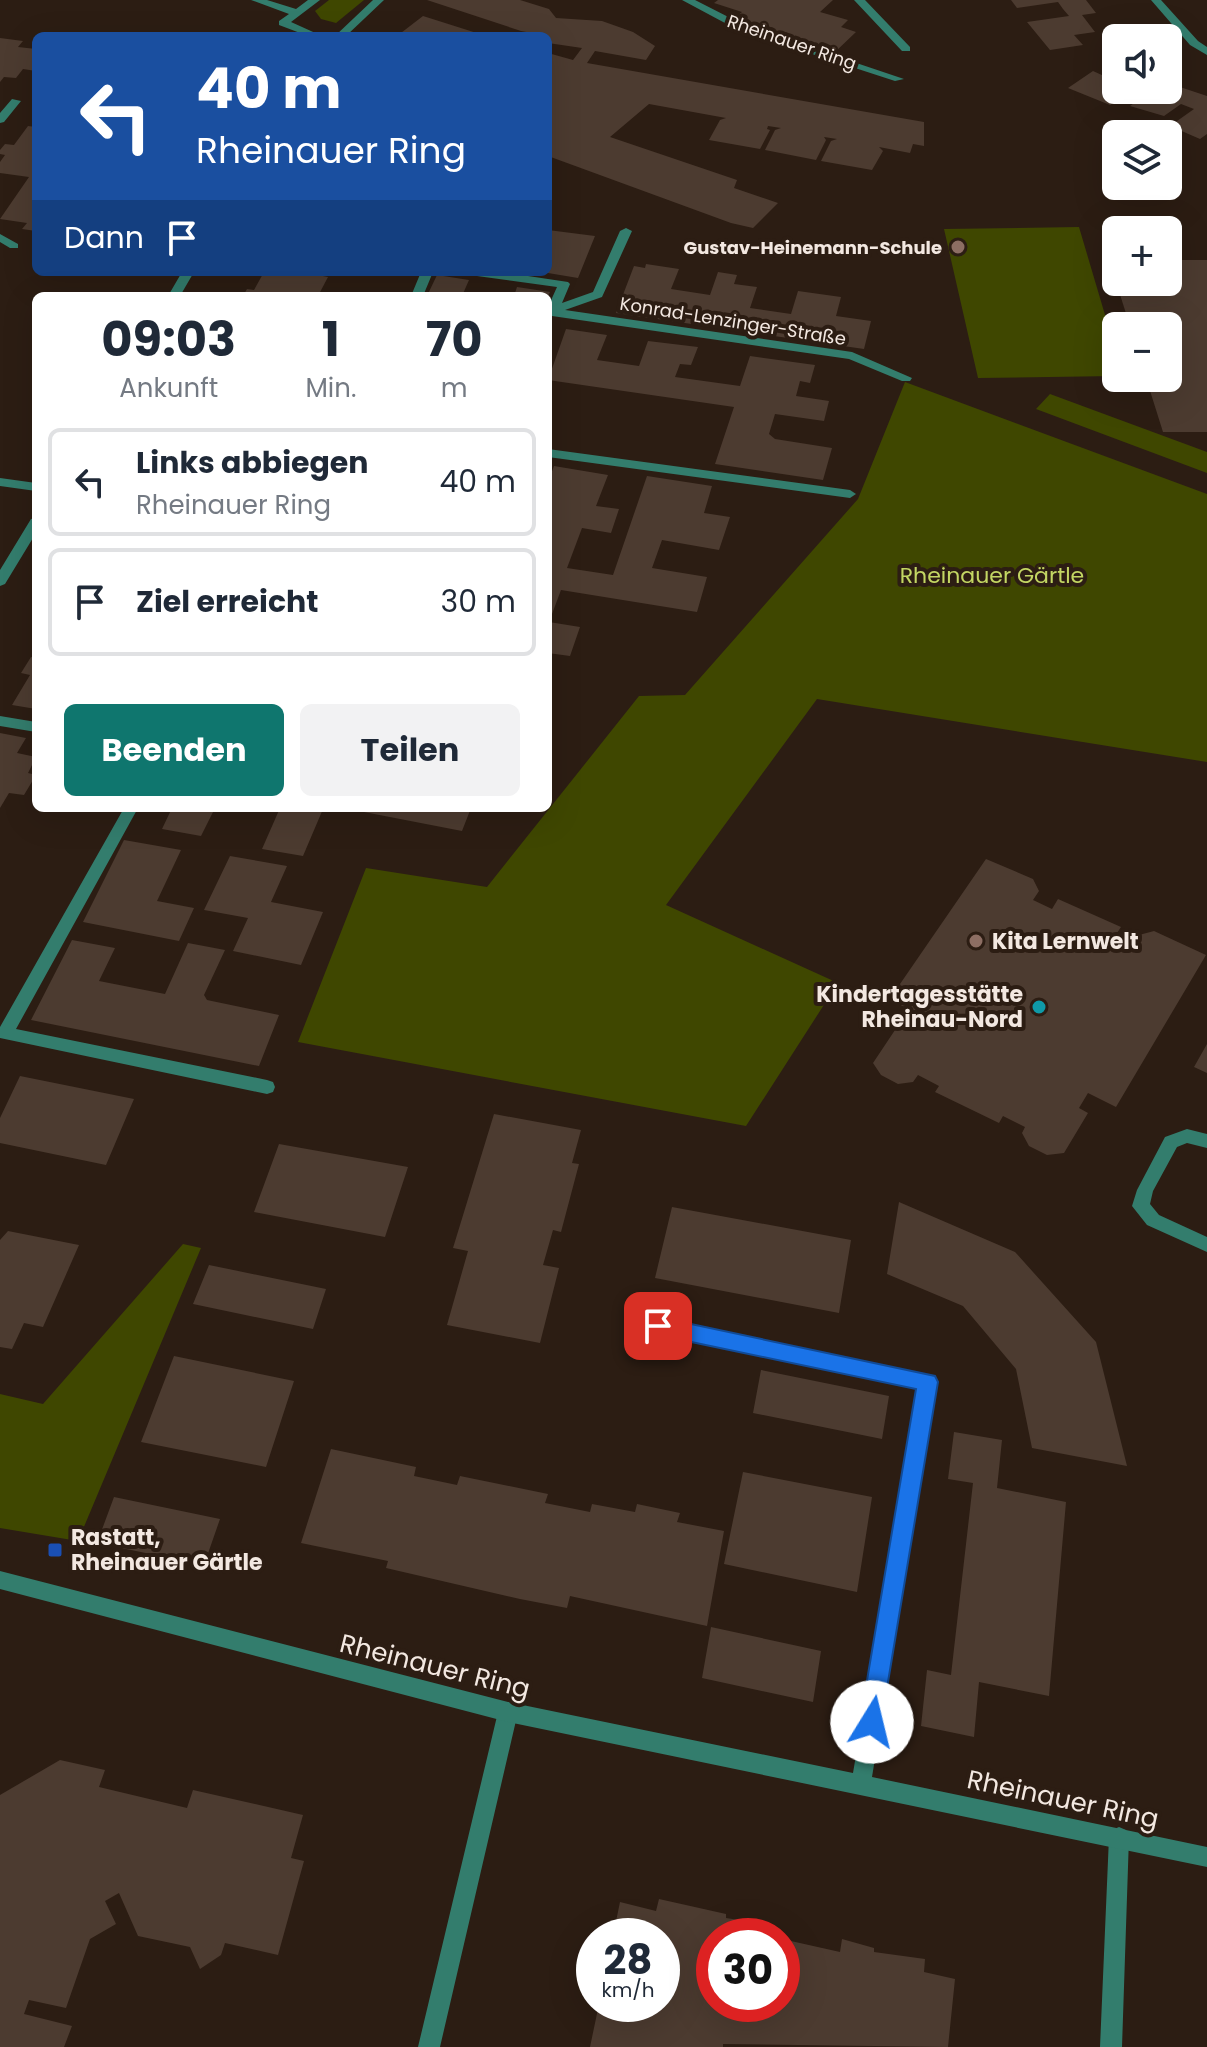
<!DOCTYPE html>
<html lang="de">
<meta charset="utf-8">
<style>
:root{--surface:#fff;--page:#f2f2f3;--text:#1f2937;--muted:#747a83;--line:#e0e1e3;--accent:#0f766e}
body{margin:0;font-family:Poppins,sans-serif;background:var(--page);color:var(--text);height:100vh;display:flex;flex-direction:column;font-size:30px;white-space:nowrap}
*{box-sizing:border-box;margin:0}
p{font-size:26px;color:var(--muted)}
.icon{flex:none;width:44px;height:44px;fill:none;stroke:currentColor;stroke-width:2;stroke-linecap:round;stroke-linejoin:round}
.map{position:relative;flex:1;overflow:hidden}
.drawer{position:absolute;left:32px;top:292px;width:520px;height:520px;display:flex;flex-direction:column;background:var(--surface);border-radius:12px;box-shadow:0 8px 32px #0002}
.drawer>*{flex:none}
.hud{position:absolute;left:32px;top:32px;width:520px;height:244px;border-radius:12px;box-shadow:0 8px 32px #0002;background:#1a4fa0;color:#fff;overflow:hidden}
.controls{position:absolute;left:1102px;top:24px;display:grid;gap:16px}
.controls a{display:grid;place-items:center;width:80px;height:80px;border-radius:12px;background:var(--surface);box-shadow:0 8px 32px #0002;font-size:40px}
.speed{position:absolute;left:576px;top:1918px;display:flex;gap:16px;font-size:40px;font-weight:700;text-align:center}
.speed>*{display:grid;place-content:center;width:104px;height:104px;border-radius:50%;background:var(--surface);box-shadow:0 8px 32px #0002;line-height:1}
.speed small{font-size:20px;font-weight:400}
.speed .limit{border:12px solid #d22;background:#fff;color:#111}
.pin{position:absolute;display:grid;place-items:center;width:68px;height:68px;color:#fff;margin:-34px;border-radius:16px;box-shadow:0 4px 12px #0006}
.me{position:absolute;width:88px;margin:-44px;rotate:9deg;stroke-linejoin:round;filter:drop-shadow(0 0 6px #0008)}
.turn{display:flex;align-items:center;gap:28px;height:168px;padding:0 32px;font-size:36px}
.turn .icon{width:104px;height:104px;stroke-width:2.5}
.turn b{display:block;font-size:56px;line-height:68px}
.then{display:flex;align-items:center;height:76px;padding:0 32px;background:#0003;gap:16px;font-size:30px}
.eta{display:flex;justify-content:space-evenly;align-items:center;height:136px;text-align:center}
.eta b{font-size:48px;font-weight:700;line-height:56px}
.cta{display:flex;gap:16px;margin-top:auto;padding:16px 32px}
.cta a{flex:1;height:92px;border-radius:12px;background:var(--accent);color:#fff;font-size:32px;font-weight:700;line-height:92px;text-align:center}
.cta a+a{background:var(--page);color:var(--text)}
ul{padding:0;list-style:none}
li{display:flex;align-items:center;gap:24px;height:108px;margin:0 16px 12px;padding:0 16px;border:4px solid var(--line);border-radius:12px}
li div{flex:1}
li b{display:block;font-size:30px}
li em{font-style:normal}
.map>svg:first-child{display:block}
.green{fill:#3f4700}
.building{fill:#4c3b30}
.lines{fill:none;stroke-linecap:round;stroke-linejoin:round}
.service{fill:#337d6d;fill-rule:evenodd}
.minor{fill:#337d6d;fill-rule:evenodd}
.route{fill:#1a73e8;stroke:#114b97;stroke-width:2}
.education-dot{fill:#8d6e63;stroke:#2c1d13;stroke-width:3}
.culture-dot{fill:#0f9aa8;stroke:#2c1d13;stroke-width:3}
.transit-dot{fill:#1a4fb4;stroke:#2c1d13;stroke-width:3}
.labels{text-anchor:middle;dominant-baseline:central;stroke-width:8;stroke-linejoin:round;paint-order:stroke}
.far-street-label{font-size:18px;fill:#f3e8e1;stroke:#2c1d13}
.far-poi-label{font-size:18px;font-weight:bold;fill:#f3e8e1;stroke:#2c1d13;text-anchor:end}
.park-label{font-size:22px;fill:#c3d663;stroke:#2c1d13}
.poi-label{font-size:22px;font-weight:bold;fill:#f3e8e1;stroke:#2c1d13;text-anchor:start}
.near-street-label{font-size:26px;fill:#f3e8e1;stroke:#2c1d13}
</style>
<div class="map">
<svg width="1207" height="2047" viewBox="0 0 1207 2047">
<rect width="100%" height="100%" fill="#2c1d13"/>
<path class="green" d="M329,0h35l-28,23 -15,-4 -6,-8z
M1079,227l37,125v24l-138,2 -34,-149z
M905,382l302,112v268l-390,-63 -151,206 172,78 -92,143 -448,-84 68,-174 121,19 152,-191 46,-1 173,-196z
M1050,394l157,58v21l-171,-64z
M183,1244l18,4 -123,293 -78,-13v-134l43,10z"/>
<path class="building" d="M427,0h93l29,9 7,9 46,3 31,11 22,14 -9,14 -51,-9 -8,12 337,59v24l-11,-2 -3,9 -31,-6 4,4 -11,19 -51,-9 10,-20 6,-2 -13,-2 2,3 -10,20 -51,-10 10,-20 6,-2 -13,-2 -1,3 3,1 -10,19 -51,-9 11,-20 6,-2 -77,-14 -39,33 127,43 -3,8 44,15 -25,25 -22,-5 -183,-67v-103l25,7 9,-12 -34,-5v-7l-27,-5z
M718,0h115l-13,12 28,8 -7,7 15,5 -22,21 -99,-35 7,-6 -28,-9z
M1011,0h75l10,13 -14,2 13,17 -21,3 9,10 -33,5 -23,-28 42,-6 -6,-7 -5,-7 -41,6z
M423,16l60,19v1h-86z
M0,38l23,3 -5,6 18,2v22l-13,-2 -7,9 -12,-1 -4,5z
M1116,68v22h16l-22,15 -42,-17 25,-17 11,5z
M1168,83l39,13v38l-7,5 -30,-13 24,-17 -13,-5 -17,12 -34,-10 22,-16h16z
M28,126l8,1v104l-14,-2 5,-6 -27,-4 29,-42 -29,-4v-11l5,-7 -5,-1v-4l5,-6 9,1z
M548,230l47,6 -17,42 -30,-5z
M1168,260h39v172h-44l-17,-54h22v-52h-38l-14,-44h52z
M646,264l33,5 -8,20 39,6 8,-23 19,3 -3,9 23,3 -7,21 41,6 7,-23 43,6 -5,19 35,5 -7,28 -248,-36 18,-47 11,2z
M264,272h38l26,5 -10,19h-75l4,-7 7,1z
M437,275l32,5 -7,16h-35z
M517,287l33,5 -2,4h-34z
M566,329l41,6 -10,25 42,6 9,-25 50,6 -7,18 -11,-1 -5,13 65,9 10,-30 65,9 -5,18 -10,-2 -4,15 33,5 -5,20 -49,-7 -6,20 6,5 57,9 -9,32 -108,-16 19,-57 -186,-27z
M554,466l54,9 -12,31 23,3 -8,24 -29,-5 -15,40 46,7 34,-99 65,10 -8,27 26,4 -11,33 -57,-10 -10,28 55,9 -10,35 -136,-22 -12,32 31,5 -10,29 -22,-3v-171z
M31,657l5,1v51l-24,-4 18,-30 -9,-2z
M0,733l26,5 -9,15 19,4 -8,16 8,2 -12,20 -15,-2 -9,15z
M172,808h43l-14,28 -39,-7z
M280,808l43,1 -20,47 -41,-7z
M366,808h105l-9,23 -98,-19z
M124,840l57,10 -24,51 37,7 -15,33 -96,-19z
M230,856l57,10 -16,36 52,10 -22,53 -68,-14 15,-33 -44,-8z
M986,859l47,20 6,12 -6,9 19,9 6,-10 63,28 -6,9 18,8 6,-9 15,-4 52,24 -90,152 -28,-14 -9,15 9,5 -24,40 -17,2 -18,-9 -7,-13 3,-6 -22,-11 -4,7 -64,-31 4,-6 -21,-11 -5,7 -15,2 -17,-9 -8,-12 26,-39 9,4 10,-15 -29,-13z
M72,940l43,8 -16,33 66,13 23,-51 37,7 -21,45 3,5 72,15 -20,51 -228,-46z
M1207,1044v29l-13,-6z
M20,1076l114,23 -28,66 -106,-22v-25z
M494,1114l87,16 -9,33 7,1 -18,68 -8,-2 -10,35 16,3 -19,75 -93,-18 21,-74 -15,-3z
M279,1144l129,23 -23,70 -131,-25z
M899,1202l116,50 81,90 31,124 -95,-18 -16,-79 -53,-63 -76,-32z
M672,1207l179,33 -12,73 -184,-35z
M8,1231l71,14 -36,82 -19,-4 -12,26 -12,-2v-107z
M209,1265l117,24 -13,40 -120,-25z
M174,1356l120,25 -28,86 -125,-25z
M761,1370l128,26 -7,43 -129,-26z
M954,1432l48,8 -5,48 69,14 -17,194 -70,-14 -5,55 -53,-11 6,-56 24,5 22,-192 -25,-4z
M331,1449l85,18 -2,9 43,9 3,-9 88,18 -3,9 45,9 2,-8 43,8 2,-8 43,9 -3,9 47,9 -17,95 -137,-30 -3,12 -47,-9 -134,-31 2,-7 -87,-18z
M743,1472l129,25 -15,95 -133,-28z
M114,1497l106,22 -16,46 -107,-22z
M711,1627l110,24 -8,51 -111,-24z
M60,1760l45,10 -6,17 88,21 6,-18 110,25 -12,43 13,3 -26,94 -53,-12 -4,12 -21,14 -10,-22 -52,-11 -19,-43 -14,8 11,23 -26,15 -24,69 -37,-8 -5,14 48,12 -8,21h-64v-252z
M659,1899l67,15v4l50,8 -2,10h-60v68h68v-65l58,13 2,-13 32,9v4l51,7 -1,13 31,7 -7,68 -225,-3v3h-133l9,-43h63v-68h-49l7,-34 36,9z"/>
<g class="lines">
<path class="service" d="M251,0h16l29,9 12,-9h12l-29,22 31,14h-14l-29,-11v-4l10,-7z
M854,0h11l45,47v4h-8z
M12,99l9,2 -17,21 -4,1v-10z
M0,234l18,10v4h-8l-10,-6z
M0,478l36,5v8l-36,-5z
M508,1702l7,3 3,7 -78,335h-22l80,-335 3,-7z
M1119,1827l7,3 3,7 -7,210h-22l9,-210 3,-7z"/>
<path class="minor" d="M373,0h11l-38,36h-11z
M682,0h13l51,26 158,53 -9,2 -157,-51z
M1151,0h10l37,41 9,6v8l-17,-10z
M626,228l6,3 -30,66 -37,13 287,42 60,26 -2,3h-8l-53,-22 -297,-43 -4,-1v-8l9,-20 -80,-11 -6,-4h31l66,10 2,2 -8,19 31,-11 27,-61z
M182,272h12l-14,24h-12z
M421,272h12l-10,24h-12z
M548,449l302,41 6,4 -6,4 -302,-41z
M36,518v15l-31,51 -5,2v-16l31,-51z
M0,716l36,6v10l-36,-6z
M124,808h14l-122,221 251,51 6,2 2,5 -2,5 -6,2 -267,-56v-11z
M1187,1129l20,5v14l-20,-5 -10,4 -24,44 -3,13 9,11 48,22v15l-60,-27 -15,-19 5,-16 28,-53z
M658,1318l276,58 3,6 -65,395 335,70v20l-699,-145 -508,-133v-18l508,131 345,71 65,-385 -260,-54 -6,-2 -3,-6 3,-6z"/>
</g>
<path class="route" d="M658,1317l277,59 3,6 -58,348 -8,4 -8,-4 -4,-8 56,-333 -258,-54 -10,-9z"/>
<g class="education-dot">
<circle cx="958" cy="247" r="8"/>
<circle cx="976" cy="941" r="8"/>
</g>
<circle class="culture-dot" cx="1039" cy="1007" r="8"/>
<rect class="transit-dot" x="47" y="1542" width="16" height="16" rx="4"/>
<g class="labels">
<g class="far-street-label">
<text transform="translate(792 42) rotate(19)">Rheinauer Ring</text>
<text transform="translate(733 321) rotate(9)">Konrad-Lenzinger-Straße</text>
</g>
<g class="far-poi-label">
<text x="942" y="247">Gustav-Heinemann-Schule</text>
</g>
<g class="park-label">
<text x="992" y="575">Rheinauer Gärtle</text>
</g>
<g class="poi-label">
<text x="992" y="941">Kita Lernwelt</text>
<text x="1023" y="994" text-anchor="end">Kindertagesstätte<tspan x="1023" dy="25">Rheinau-Nord</tspan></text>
<text x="71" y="1537">Rastatt,<tspan x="71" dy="25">Rheinauer Gärtle</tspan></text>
</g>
<g class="near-street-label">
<text transform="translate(435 1666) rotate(14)">Rheinauer Ring</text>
<text transform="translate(1063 1799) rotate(12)">Rheinauer Ring</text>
</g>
</g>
</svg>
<div class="controls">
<a><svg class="icon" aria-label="sound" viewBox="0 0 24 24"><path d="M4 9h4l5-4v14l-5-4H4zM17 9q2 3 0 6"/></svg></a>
<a><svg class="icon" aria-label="layers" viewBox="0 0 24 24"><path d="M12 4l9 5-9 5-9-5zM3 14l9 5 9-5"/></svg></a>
<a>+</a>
<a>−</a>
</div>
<div class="speed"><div>28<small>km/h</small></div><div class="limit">30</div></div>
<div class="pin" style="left:658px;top:1326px;background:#d93025"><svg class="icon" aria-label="arrive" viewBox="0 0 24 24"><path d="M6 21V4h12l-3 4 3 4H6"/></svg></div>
<svg class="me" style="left:872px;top:1722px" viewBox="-20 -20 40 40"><circle r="19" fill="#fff"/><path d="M0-13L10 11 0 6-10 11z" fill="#1a73e8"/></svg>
<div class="hud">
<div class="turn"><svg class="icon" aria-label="left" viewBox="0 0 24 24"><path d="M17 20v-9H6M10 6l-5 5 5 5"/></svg><div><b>40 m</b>Rheinauer Ring</div></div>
<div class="then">Dann<svg class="icon" aria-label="arrive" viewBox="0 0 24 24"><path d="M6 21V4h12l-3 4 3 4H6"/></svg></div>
</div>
<section class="drawer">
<div class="eta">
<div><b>09:03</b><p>Ankunft</p></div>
<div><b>1</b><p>Min.</p></div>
<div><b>70</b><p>m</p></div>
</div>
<ul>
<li><svg class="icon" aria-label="left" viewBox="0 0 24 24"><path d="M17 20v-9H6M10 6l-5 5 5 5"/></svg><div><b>Links abbiegen</b><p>Rheinauer Ring</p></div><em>40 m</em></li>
<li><svg class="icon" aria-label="arrive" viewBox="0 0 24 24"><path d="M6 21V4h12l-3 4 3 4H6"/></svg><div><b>Ziel erreicht</b></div><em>30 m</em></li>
</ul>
<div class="cta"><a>Beenden</a><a>Teilen</a></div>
</section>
</div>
